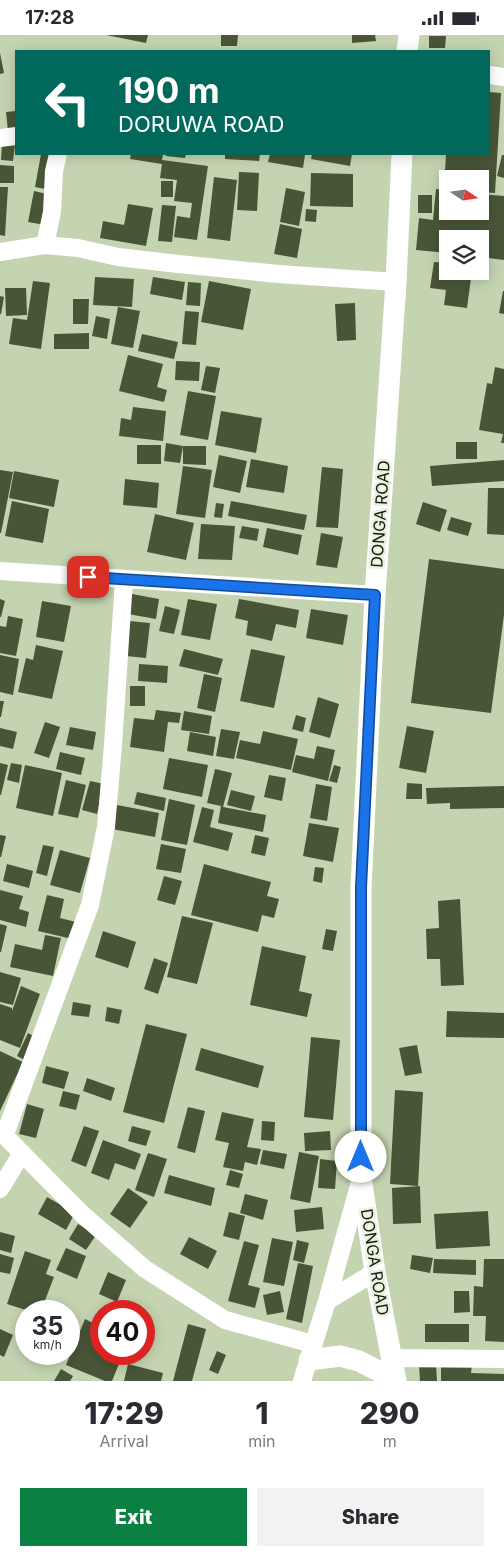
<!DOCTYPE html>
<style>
:root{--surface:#fff;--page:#f2f2f3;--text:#2b2b33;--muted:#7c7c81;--accent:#0b8043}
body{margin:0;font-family:Inter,sans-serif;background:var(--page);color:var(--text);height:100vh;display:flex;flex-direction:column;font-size:19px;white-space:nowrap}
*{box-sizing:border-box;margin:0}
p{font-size:16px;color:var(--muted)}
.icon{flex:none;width:28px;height:28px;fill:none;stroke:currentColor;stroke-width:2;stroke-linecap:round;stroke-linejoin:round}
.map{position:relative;height:1346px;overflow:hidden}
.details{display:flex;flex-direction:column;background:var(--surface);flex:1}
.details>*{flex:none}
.hud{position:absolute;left:15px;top:15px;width:475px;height:105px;border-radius:0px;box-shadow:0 2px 12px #0003;background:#00695c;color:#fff;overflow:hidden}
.needle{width:32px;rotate:103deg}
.buttons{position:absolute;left:439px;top:135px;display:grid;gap:10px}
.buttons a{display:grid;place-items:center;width:50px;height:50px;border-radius:0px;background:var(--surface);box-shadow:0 2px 12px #0003;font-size:25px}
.speed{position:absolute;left:15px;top:1265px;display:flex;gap:10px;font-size:25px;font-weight:700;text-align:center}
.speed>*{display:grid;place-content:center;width:65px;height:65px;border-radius:50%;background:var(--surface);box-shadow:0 2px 12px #0003;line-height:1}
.speed small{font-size:12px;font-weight:400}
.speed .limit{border:8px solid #d22;background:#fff;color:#111}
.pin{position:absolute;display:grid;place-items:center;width:42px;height:42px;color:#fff;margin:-21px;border-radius:10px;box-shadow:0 2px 8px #0006}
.me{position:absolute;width:55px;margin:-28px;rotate:0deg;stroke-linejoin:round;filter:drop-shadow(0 0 4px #0008)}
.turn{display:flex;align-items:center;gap:18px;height:105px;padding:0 20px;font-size:22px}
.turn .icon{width:65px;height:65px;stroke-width:2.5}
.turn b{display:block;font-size:35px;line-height:42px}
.eta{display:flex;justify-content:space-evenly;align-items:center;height:85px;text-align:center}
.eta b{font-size:30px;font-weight:800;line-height:35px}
.primary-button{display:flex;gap:10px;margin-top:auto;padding:10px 20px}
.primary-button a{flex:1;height:58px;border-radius:0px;background:var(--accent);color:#fff;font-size:20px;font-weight:800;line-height:58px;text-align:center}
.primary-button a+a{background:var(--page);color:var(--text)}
.status{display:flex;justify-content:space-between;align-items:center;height:35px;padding:0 25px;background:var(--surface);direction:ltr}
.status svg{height:14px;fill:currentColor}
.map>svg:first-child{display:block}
.building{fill:#495537}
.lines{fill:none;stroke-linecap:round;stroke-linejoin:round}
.minor{stroke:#fff;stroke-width:18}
.tertiary{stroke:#fff;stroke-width:21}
.route-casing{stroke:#114b97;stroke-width:12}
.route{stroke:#1a73e8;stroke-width:9}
.labels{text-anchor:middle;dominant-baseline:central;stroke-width:5;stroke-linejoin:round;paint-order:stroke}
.street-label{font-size:16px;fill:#161b0e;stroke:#e9f1df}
</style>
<div class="status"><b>17:28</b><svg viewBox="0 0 49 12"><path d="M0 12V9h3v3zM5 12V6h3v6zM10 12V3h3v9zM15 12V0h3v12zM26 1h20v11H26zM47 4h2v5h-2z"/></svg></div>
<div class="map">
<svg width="504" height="1346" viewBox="0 0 504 1346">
<rect width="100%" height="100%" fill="#c4d4b1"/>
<path class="building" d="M106,0h42l-2,8z
M221,0h17l-1,11h-16z
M352,0h23l1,6 -24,2z
M429,1h17l-1,12h-16z
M0,18l4,20 -4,1z
M489,57l12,1 -6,100 -15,-1v-13h-32v10h-4l2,-35h43z
M16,76v19l-8,1 -2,-19z
M2,109l13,1 -2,16 -12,-1z
M41,119l15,1 -6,35 -15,-3z
M131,119h32l-1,6 46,6 -11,74 -23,-3 3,-21 13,2 2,-15 -18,-2 3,-21 -17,-2 2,-14 -32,-5z
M166,119h20l-1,4 -19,-2z
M225,119h35l-1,7 -34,-2z
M270,119l35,1 -2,13 -35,-6z
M312,119h40l-2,12 -39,-7z
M502,120h2v23l-7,-2z
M0,130l14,1v17h-14z
M239,137l20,1 -2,38 -20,-1z
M311,138l42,1v33l-43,-1z
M214,142l23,3 -7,61 -23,-3z
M161,146h12v16h-12z
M0,152h8l-3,49 -5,-1z
M286,153l19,4 -6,34 -19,-4z
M436,154l12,1v21h32v-17l24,2v64l-24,-3v-18h-32v14l-32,-3 3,-32 14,2z
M34,156l22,5 -5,30 -23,-4z
M418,160h14v18h-14z
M128,169l25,4 -7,38 -46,-8 3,-17 21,4z
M162,170l14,1 -4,36 -14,-1z
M306,174l11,1 -1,12 -11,-1z
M280,189l22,5 -5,29 -23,-4z
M434,227l14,1v8h24l-5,37 -23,-3 2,-15 -16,-2z
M95,242l39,2 -2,28 -39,-2z
M153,242l32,5 -3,18 -32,-6z
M33,246l17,2 -9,66 -32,-5 4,-26 14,2z
M209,246l42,8 -8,41 -42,-8z
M188,247l13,1 -1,23 -14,-1z
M5,253h21l1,27 -21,1z
M503,256h1v23l-5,-1z
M0,261l4,1 -3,17h-1z
M73,264h16l-1,25h-15z
M355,268l1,37 -19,1 -2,-37z
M118,272l22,4 -7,37 -22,-4z
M185,276l14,1 -3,33 -14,-1z
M96,281l14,3 -3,20 -15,-3z
M89,298v16h-35v-15z
M142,299l36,8 -4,17 -36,-8z
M128,320l35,9 -6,23 10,3 -3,12 -45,-11z
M176,326l24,1 -1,19 -24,-1z
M206,331l14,2 -5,25 -14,-3z
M495,332l9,2v74h-3l2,-9 -24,-4 8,-47 5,1z
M188,356l28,5 -8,44 -28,-5z
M133,372l33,4 -3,30 -44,-5 2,-18 10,2z
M221,376l41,7 -6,35 -41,-8z
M456,407h21v17h-21z
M166,408l17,3 -3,17 -16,-2z
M137,410h24v19h-24z
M183,411h23v19l-23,-1z
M219,420l28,6 -7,32 -27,-6z
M251,424l37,7 -4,27 -38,-6z
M504,425v21l-72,5 -2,-20z
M183,431l29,4 -7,48 -29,-4z
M322,432l21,2 -5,59 -22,-1z
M0,435l13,2 -12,61h-1z
M14,436l45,9 -5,27 -45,-9z
M125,444l34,4 -2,25 -34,-3z
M488,453h16v47l-17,-1z
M12,466l37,8 -6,34 -38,-7z
M231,466l76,14 -3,15 -76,-14z
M423,467l24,8 -7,22 -24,-8z
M216,468l8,1 -2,14 -8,-1z
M155,479l39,9 -8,37 -39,-8z
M451,482l21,6 -4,13 -21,-6z
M201,489l34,2 -3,34 -34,-1z
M242,491l17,3 -2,12 -18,-3z
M267,493l35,7 -4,20 -35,-8z
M321,498l22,4 -6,31 -21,-3z
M429,524l75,10v46l-13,98 -80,-10z
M132,559l27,5 -3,20 -28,-5z
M0,564l5,2 -4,16h-1z
M188,564l29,5 -7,36 -29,-5z
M239,564l60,11 -3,18 -20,-4 -4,17 -26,-6 2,-14 -13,-3z
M42,566l29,5 -7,36 -28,-5z
M165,571l15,4 -6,24 -15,-3z
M311,574l37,6 -5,30 -37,-7z
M8,581l15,3 -7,37 -16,-3v-27l6,1z
M129,586l21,2 -4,35 -20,-2z
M36,610l27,6 -11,48 -34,-7 8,-34 7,2z
M184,614l39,10 -5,16 -39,-9z
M251,614l34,7 -11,52 -34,-7z
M0,620l19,4 -6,36 -13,-3z
M139,629l29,2 -1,17 -29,-2z
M204,639l18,4 -7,34 -18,-4z
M130,651h15v20h-15z
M318,662l21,7 -9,34 -21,-6z
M0,666h4l-3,16h-1z
M156,675l25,3 -2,10 -11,-1 -4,30 -34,-5 4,-29 20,2z
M184,676l28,5 -3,18 -28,-4z
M296,680l10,3 -3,14 -11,-3z
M45,687l15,5 -11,31 -15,-5z
M407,691l27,5 -8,42 -27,-5z
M70,692l26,5 -3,18 -27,-5z
M0,693l17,4 -4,17 -13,-3z
M221,694l19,3 -6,27 -18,-3z
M263,696l35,8 -7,31 -55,-12 4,-18 20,4z
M190,697l26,5 -3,19 -26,-5z
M317,711l18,4 -7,31 -36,-9 4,-17 18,4z
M60,717l25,6 -4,17 -25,-6z
M169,723l39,7 -6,32 -39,-8z
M0,728l8,2 -7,30h-1z
M11,728l11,2 -3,18 -12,-3z
M25,730l37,8 -9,43 -37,-8z
M334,730l7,2 -4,16 -8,-2z
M215,734l17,4 -9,34 43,8 -3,17 -45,-9 3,-17 -14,-3z
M269,740l17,3 -4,23 -18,-4z
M66,745l20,5 -8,33 -20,-4z
M90,746l14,3 -7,30 -15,-4z
M407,748l15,1v15h-16z
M316,749l16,3 -5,34 -17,-3z
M504,751v22l-54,1v-6l-23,1 -1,-16z
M231,755l24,6 -4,15 -24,-6z
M137,757l29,6 -2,13 -30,-7z
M169,764l26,6 -8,40 -26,-5z
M117,770l42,8 -4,24 -43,-8z
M202,772l12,3 -4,17 23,6 -5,18 -35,-9z
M309,788l30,5 -6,34 -30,-6z
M0,800l6,1 -5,21h-1z
M255,800l14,3 -4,18 -14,-3z
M161,809l25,5 -5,24 -25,-4z
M43,810l11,2 -7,29 -11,-3z
M60,815l30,8 -10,35 -30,-8z
M7,829l26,7 -4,17 -26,-7z
M204,829l67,18 -4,14 12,3 -5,19 -12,-3 -4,17 -67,-17z
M315,832l9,1 -2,15 -9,-2z
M164,841l18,5 -7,24 -18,-5z
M0,855l23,6 -4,13 10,3 -3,15 -26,-7z
M47,860l17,4 -4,19 16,4 -4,17 -34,-8z
M460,864l4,86 -23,1 -1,-27h-13l-1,-30 13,-1 -1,-27z
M182,881l31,7 -16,61 -30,-7z
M0,889l7,2 -6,26h-1z
M326,894l11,2 -4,20 -11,-2z
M103,896l33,11 -8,26 -33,-11z
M45,900l16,3 -8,38 -43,-9 5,-23 27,6z
M262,911l44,10 -7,35 13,3 -5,23 -57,-12z
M154,923l14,5 -10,31 -14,-5z
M0,937l21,6 -8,27 -13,-3z
M21,951l19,8 -20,54 -20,-8v-36l12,4v3z
M73,967l18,3 -2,12 -18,-2z
M107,972l15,3 -3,14 -14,-3z
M447,976l57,2v25l-58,-1z
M146,989l41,10 -23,89 -41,-11z
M28,998l11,6 -11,23 -11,-6z
M311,1002l29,3 -7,80 -29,-3z
M417,1010l5,28 -17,3 -6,-28z
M201,1013l63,18 -6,22 -63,-18z
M0,1016l23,11 -23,49z
M46,1031l23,6 -5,17 -22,-6z
M87,1043l28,10 -4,13 -28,-10z
M395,1055l28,2 -5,94 -28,-2z
M63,1056l17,4 -4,15 -17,-4z
M27,1069l17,5 -8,29 -17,-4z
M188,1072l17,4 -10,42 -18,-5z
M222,1077l32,7 -7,28 14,2 -4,16 -12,-3 -2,9 -20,-4 6,-24 -14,-3z
M262,1086l13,1 -1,19 -13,-1z
M84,1091l15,5 -13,36 -15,-6z
M132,1091l19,5 -5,15 -18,-5z
M330,1096l1,19 -26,1 -1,-18z
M103,1105l38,14 -6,16 -20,-7 -6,17 -18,-7z
M263,1115l24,4 -3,15 -24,-5z
M299,1117l20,4 -9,47 -20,-4z
M148,1118l19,6 -13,38 -19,-7z
M320,1124l17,2 -2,28 -17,-1z
M230,1135l13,4 -4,14 -13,-3z
M169,1140l46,13 -4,18 -47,-13z
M420,1151l1,37 -28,1 -1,-36z
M128,1153l20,14 -18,26 -20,-14z
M245,1159l23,6 -5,20 -23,-7z
M47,1162l28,16 -9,17 -28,-16z
M322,1172l2,22 -28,3 -2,-22z
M488,1176l2,35 -54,3 -2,-35z
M229,1177l16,4 -6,24 -16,-4z
M78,1189l18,11 -10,15 -17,-11z
M0,1197l15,4 -4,17 -11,-3z
M189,1202l28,14 -9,18 -28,-15z
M272,1203l21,4 -9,44 -21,-4z
M297,1205l12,3 -5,20 -11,-3z
M244,1206l15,4 -11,40 12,3 -5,20 -27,-7z
M66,1213l20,8 -9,23 -21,-9z
M25,1216l26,9 -5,14 8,3 -13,34h-12l-22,-7z
M0,1219l14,4 -4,16 -10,-2z
M412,1220l21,3 -3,15 -20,-4z
M434,1224l42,1v15l-43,-2z
M484,1224h20v83l-19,-1 1,-25h-13l1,-30 9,1z
M298,1228l15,3 -11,57 -16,-4z
M108,1237l18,8 -9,22 -18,-8z
M280,1256l4,21 -17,3 -4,-20z
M454,1256h15l1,21 -16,1z
M105,1270l17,6h-20z
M101,1280v39h22l-11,27h-7l-39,-16 19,-46 12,6z
M188,1289l18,5 -14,52h-19z
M425,1289h44v18h-44z
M0,1294l13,6 -9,22 -4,-2z
M217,1316l9,4 -8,19 -9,-4z
M47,1319h16v4z
M128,1329l35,9 -2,8h-37z
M436,1329l1,17h-17l-1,-16z
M441,1329l31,1 -1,8 33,1v7h-63z
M61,1334l12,7 -3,5h-16z"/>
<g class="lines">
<path class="minor" d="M489,40l15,2
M0,103l16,-2
M45,210l7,-33 2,-41 4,-17
M0,217l45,-7 33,3 40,9 60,7 100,10 118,8
M0,536l375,24
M0,1096l82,83 63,55 80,51 88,24
M5,1099l85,-229 16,-78 7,-82 11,-165
M0,1154l22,-36
M327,1266l48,-29
M391,1323l113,1
M302,1346l25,-80 33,-119"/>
<path class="tertiary" d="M407,16l2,-16
M309,1325l31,-4 19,5 37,19
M396,1346l-21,-109 -14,-95v-289l14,-293 21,-313 6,-128"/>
</g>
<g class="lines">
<g class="route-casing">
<path id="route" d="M88,542l287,18 -14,293v269"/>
</g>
<use href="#route" class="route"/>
</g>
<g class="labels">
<g class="street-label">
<text transform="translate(380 479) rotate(-86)">DONGA ROAD</text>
<text transform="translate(375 1227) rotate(81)">DONGA ROAD</text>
</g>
</g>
</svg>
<div class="buttons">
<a><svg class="needle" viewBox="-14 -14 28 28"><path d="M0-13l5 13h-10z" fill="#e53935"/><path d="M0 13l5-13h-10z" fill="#7c7c81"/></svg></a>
<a><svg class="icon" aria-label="layers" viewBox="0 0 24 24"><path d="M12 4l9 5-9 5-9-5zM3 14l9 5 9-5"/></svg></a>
</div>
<div class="speed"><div>35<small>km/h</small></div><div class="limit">40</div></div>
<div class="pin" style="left:88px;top:542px;background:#d93025"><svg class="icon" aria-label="arrive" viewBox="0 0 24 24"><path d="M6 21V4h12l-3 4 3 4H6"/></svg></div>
<svg class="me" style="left:361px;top:1122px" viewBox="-20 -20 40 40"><circle r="19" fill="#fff"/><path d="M0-13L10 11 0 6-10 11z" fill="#1a73e8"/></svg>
<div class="hud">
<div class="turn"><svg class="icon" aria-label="left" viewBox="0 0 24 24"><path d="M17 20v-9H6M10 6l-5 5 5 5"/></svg><div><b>190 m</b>DORUWA ROAD</div></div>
</div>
</div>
<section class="details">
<div class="eta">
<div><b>17:29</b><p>Arrival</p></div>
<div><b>1</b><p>min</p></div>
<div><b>290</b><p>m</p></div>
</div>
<div class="primary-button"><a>Exit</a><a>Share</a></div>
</section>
